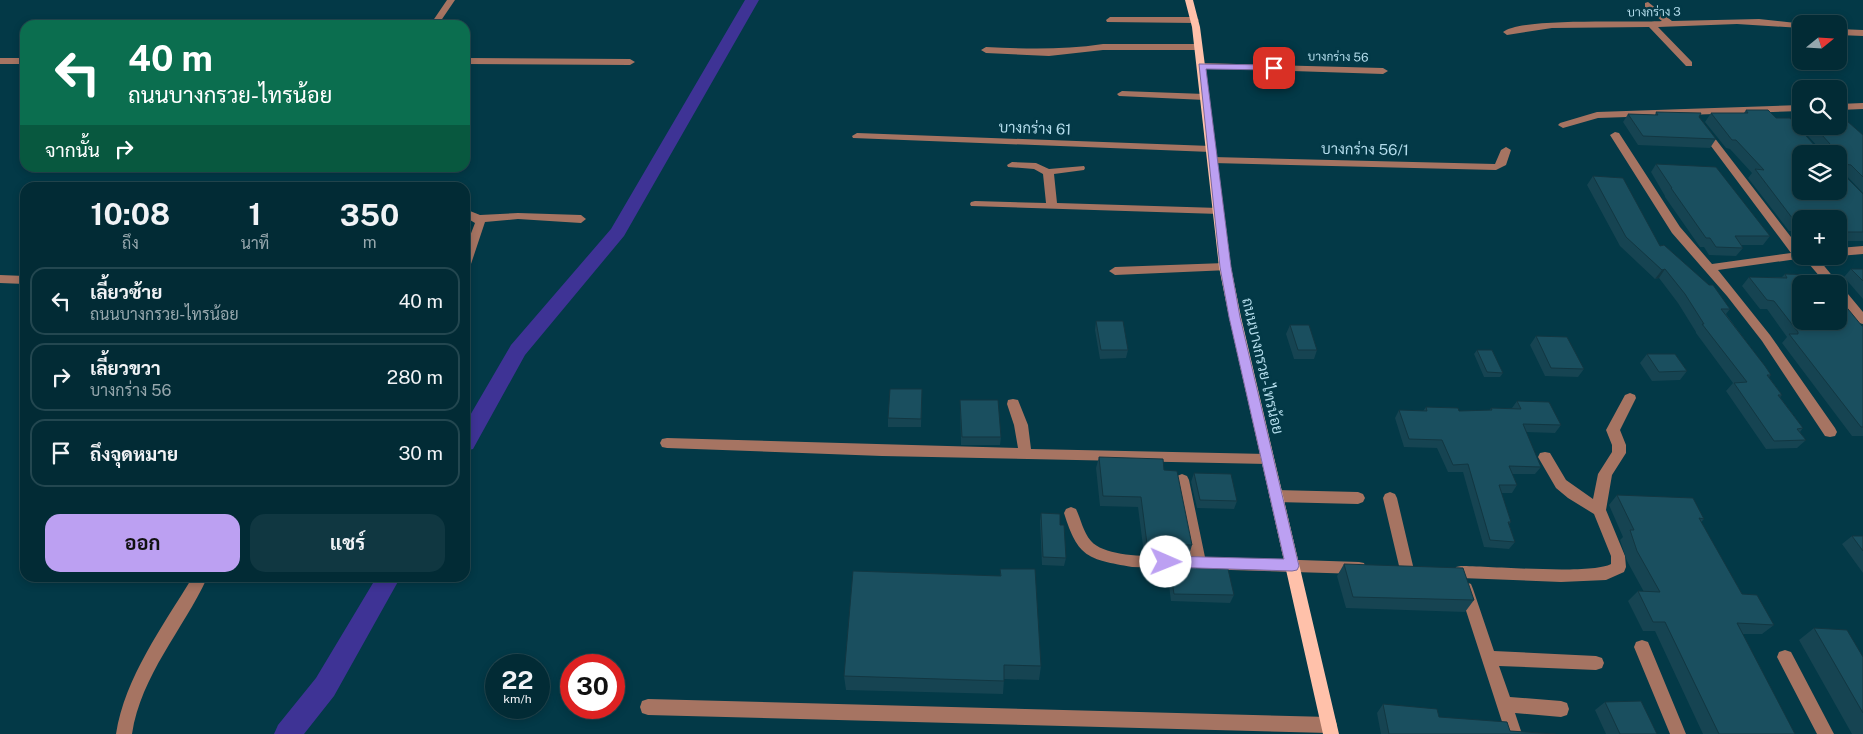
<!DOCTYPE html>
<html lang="th">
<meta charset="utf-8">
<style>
:root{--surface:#022b35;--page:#103741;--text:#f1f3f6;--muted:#96a7ad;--line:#234750;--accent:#bca0f2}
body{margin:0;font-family:"Public Sans",Sarabun,sans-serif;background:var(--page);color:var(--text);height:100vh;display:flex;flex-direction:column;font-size:19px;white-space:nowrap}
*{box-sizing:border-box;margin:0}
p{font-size:16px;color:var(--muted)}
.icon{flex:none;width:28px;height:28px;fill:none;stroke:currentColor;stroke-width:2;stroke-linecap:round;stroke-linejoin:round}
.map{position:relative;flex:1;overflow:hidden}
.details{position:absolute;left:20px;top:182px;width:450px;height:400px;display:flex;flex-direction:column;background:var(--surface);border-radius:15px;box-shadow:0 2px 8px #0003,0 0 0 1px var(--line)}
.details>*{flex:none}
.guide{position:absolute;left:20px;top:20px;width:450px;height:152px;border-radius:15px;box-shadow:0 2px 8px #0003,0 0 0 1px var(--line);background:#0b6e4f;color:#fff;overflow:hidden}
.needle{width:32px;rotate:72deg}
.controls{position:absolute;left:1792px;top:15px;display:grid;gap:10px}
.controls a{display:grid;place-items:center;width:55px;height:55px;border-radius:10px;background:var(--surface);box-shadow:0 2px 8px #0003,0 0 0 1px var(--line);font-size:25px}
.speed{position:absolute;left:485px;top:654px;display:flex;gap:10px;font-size:25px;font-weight:700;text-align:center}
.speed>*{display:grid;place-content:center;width:65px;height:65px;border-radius:50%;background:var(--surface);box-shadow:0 2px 8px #0003,0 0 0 1px var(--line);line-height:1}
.speed small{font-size:12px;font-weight:400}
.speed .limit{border:8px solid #d22;background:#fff;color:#111}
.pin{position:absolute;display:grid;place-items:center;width:42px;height:42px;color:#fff;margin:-21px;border-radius:10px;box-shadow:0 2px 8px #0006}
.me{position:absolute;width:55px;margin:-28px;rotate:91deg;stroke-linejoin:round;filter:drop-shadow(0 0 4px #0008)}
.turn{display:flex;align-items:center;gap:18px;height:105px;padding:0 25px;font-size:22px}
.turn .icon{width:65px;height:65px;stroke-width:2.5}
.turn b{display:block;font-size:35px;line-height:42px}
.then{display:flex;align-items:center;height:48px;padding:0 25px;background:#0003;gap:10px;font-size:19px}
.eta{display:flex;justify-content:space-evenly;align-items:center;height:85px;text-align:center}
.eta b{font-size:30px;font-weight:700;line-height:35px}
.cta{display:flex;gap:10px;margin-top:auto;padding:10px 25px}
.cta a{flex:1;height:58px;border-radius:15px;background:var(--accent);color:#111;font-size:20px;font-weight:700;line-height:58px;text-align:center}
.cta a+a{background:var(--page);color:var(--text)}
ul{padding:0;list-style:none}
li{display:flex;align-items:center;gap:15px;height:68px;margin:0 10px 8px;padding:0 15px;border:2px solid var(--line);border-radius:15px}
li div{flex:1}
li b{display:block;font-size:19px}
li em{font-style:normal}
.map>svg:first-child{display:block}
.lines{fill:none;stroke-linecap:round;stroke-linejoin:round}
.canal{fill:#3e3395;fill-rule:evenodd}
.minor{fill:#a67462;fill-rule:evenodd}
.major{fill:#ffc1aa;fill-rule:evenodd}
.wall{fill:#164452}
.shaded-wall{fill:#123742}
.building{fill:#1a4f5f;stroke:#123742;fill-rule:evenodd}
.route{fill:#bca0f2;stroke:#7a689d}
.labels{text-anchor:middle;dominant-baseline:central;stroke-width:5;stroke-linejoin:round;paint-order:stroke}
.far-street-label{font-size:12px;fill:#b3dceb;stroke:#033947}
.street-label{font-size:15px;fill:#b3dceb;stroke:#033947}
</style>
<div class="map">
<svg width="1863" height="734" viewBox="0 0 1863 734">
<rect width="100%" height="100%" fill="#033947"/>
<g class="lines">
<path class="canal" d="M745,0h14l-135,236 -99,119 -52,94 -8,2v-27l46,-79 100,-116z
M376,578h24l-66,118 -30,38h-30l4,-9 38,-47z"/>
<path class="minor" d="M447,0h8l-17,25h-8z
M1648,2l24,19 87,-2 46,5h-4v4l-64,-4 -79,3 34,35v4h-6l-37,-39 -97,1 -45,7 -4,-3c18,-15 129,-9 159,-11l-17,-14v-4z
M1110,17h85l4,3 -4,3 -88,-1 -1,-2z
M1839,29l24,1v6l-24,-1z
M1103,44h95l4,3 -4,3h-95l-54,6 -63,-3 -5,-3 5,-3c40,2 77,3 117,-3z
M0,58h25v6h-25z
M465,58l165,1 5,3 -5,3 -165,-1z
M1202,63l181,5 5,3 -5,3 -184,-6 -2,-2z
M1122,91l83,3 5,3 -5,3 -86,-4 -2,-2z
M1863,103v6l-24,1v-6z
M1801,105v6l-203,7 -35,10 -5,-3 2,-2 37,-11z
M1704,127l3,1 94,122v6h15l23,28h-13l-22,-26 -86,12 52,65 65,93 2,4 -2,4 -5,1 -5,-1 -63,-95 -35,-45 -55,-63 -62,-98 5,-3 4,1 61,94 32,37 79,-11 -92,-123z
M857,133l354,13 5,3 -5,3 -358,-14 -1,-2z
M1506,147l5,3 -5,15 -10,5 -283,-7 -5,-3 5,-3 282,7 6,-14z
M1012,162l24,1 13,6 35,-3 1,2 -1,2 -30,4 3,29 162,5 5,3 -5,3 -248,-8 -1,-2 1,-2 4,-1 71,2 -3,-29 -9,-5 -26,-2 -1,-2z
M465,209l15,6 38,-2 63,2 5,4 -5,4 -63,-4 -33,3 -14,42 -6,4v-19l10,-26 -10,-6z
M1863,246v8l-24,2v-8z
M1225,263l6,4 -2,3 -114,5 -6,-4 6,-4z
M0,275l25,1v8l-25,-1z
M1839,287l4,1 20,24v12l-4,-1 -20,-24z
M1630,393l5,2 1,3 -16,32 6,15v8l-14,22 -6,35 19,46 1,11 -2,5 -18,8 -45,2 -100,-4 -5,-1 -2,-5 2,-5 5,-1c29,0 130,9 150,-2v-8l-17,-42 -26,-16 -12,-10 -18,-31 2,-4 5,-1 5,1 16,27 27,19 5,-25 14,-22v-7l-6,-15 19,-35z
M1013,399l5,1 10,25 3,24 236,5 5,1 2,4 -2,4 -5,1 -385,-8 -215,-8 -5,-1 -2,-4 2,-4 5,-1 351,10 -4,-23 -7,-21 1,-4z
M1182,474l5,2 2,4 16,77 154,5 5,1 2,5 -2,5 -5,1 -227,-7c-44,-8 -54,-9 -68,-54l2,-4 5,-2 5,2c5,10 7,23 15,32 17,19 75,15 100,15l-16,-76 2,-4z
M1276,490l82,2 5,2 2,4 -2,4 -5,2 -82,-2 -5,-2 -2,-4 2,-4z
M1390,492l5,2 2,4 17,72 -2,5 -5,1 -5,-1 -2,-5 -17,-72 2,-4z
M192,578h15c-24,52 -66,97 -75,156h-16c9,-57 47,-108 76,-156z
M1466,582l5,2 2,5 21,62 102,5 6,2 2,5 -2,5 -6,2 -97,-4 11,31 51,4 6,2 2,6 -2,6 -6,2 -46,-4 7,21h-16l-47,-145 2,-5z
M1642,640l6,2 38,92h-16l-36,-87 2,-5z
M1785,650l6,2 43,82h-17l-40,-77 2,-5z
M648,699l681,18 6,2 2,6 -2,6 -6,2 -681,-18 -6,-2 -2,-6 2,-6z"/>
<path class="major" d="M1185,0h8l7,27 31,240 10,50 98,417h-16l-94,-417 -10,-50 -27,-240z"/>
</g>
<path class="wall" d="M1746,110l30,8 40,29h2l-19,-21 2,-3v3h38l24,9v58l-18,-19v2l18,18v47h-24v-22h-38v19l-6,-7h-6l-41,-53 4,-5 -22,-24 -4,-1 -21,-26 6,-9h33z
M1656,112l43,5 17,22 -6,9 -72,-3 -15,-23 5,-8 27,1z
M1656,164l114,72 -7,9h-22l2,3 -7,8 -27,-1 -5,-8h-4l-35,-50v-1l-14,-24z
M1593,176l67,70 70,63 -4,5 45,61 -2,2 13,18 -2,2 23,31 -3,4 6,8 -9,8 -31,1 -40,-58 7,-8 -37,-50v-1l-18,-29 -19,-25 -4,1 -35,-33 -33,-61z
M1851,269h12v30l-19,-22z
M1785,274l16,10 62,42v110h-11l-70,-93 5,-6 -20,-28h-7l-18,-23 7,-9h33z
M1096,321l32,29 -2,8 -26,1 -5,-29z
M1290,325l27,25 -3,9h-20l-8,-25z
M1536,336l48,33 -6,8 -33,-1 -15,-31z
M1477,350l26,23 -3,4h-16l-10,-23z
M1647,354l40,17 -7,9 -28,1 -12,-18z
M922,389l-1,38h-33v-9z
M960,400l41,37 -1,8h-39z
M1517,401l44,24 -6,8 -29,-1 15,35 -6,7h-23l5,11 -5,8h-11l10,29 -2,2 6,18 -6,7 -25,-2 -21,-75h-15l-11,-24 -33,-1 -9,-29 4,-8 24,1 3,-4 33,4h30l2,-3h21z
M1099,457l65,13 28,75 -3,10 -45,-1 -6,-47 -38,-1 -4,-38z
M1194,473l43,28 -3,8 -37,-1 -6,-26z
M1617,495l87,24 -3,3 41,72 32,31 -12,9h-20l53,100h-92l-48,-103h-12l-15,-30 10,-10 6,1 -17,-31 -7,-21 3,-3 -14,-32z
M1041,513l19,12 6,33 -2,8 -22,-1 -2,-44z
M1852,536h11v37l-21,-29z
M1169,562l27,6 38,27 -4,8 -59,-2 -4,-31z
M1344,564l130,36 -9,12 -119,-4 -9,-32z
M1000,569l41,97 -2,14 -35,-1 -1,15 -157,-4 -2,-14 156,-100z
M1814,628l49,29v77h-11l-53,-94z
M1605,702l52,32h-51l-11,-24z
M1383,704l56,13 71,14 46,3h-175l-4,-21z"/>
<path class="shaded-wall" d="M1665,269l-6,9 -4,1 7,-9z"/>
<path class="building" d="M1746,110h22l8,8h14l26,29h13l1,-3 -16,-18h25v-12l24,21v42l-12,-12 -6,-1v12l18,18v38h-24v-13h-38v4h-5l-41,-54 9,1 -28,-30h-4l-21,-27h37zM1801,154h38v37h-38z
M1656,112l45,1 -2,4 17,22 -73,-3 -15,-22 30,1z
M1656,164l60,3 54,69h-35l8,12 -27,-1 -6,-9h-4l-35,-50h1z
M1593,176l30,2 37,68 4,-1 45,40h4l17,24h-9l44,57 6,9h-4l15,20h-4l25,33 -6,1 9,11 -32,1 -40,-58 13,-1 -45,-58h2l-19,-30 -20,-25 -3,1 -36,-33z
M1851,269h12v12z
M1785,274l28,1 7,9h-19v37h38v-23l23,28h1v101h-2l-72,-93h9v-2l-24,-31 -7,-1 -18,-23 38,1z
M1096,321h27l5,29h-27z
M1290,325h19l8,25h-19z
M1536,336l31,1 17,32 -33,-1z
M1477,350h15l11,23 -16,-1z
M1647,354h28l12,17 -28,1z
M890,389h32l-1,30 -33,-1z
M960,400h38l3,37h-39z
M1517,401l32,1 12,23 -38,-1 18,43 -32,-1 8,19h-18l12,37h-3l7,20 -25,-2 -22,-76 -15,1 -11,-25 -33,-1 -10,-29 28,1 -1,-4 32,1 1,3 33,-1 -1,-2 30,1z
M1099,457l64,2 1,11 13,1 15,74 -45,-1 -6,-47 -38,-1z
M1194,473l37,1 6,27 -37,-1z
M1617,495l76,3 11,21 -5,-1 43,76 15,1 17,30 -37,-2 58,111h-76l-54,-112h-12l-15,-31 22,1 -23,-41 -7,-21h4z
M1041,513l19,1v11h4l2,33 -23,-1z
M1852,536h11v15z
M1169,562l26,1 1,5 32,1 6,26 -60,-1z
M1344,564l119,4 11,32 -121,-3z
M1000,569h35l6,97 -37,-1v16l-160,-5 9,-105 148,5z
M1814,628l33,2 16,27v56z
M1641,701l16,33h-37l-15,-32z
M1383,704l54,5 2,8 68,5 3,9 46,3h-167z"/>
<path class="route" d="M1199,64l75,1 4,3 -4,2 -68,-1 25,198 9,50 59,249 -2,4 -5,1 -126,-4 -5,-1 -2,-4 2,-5 5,-1 118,3 -55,-242 -9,-50z"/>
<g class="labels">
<g class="far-street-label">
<text transform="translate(1654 12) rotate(-1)">บางกร่าง 3</text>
<text transform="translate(1338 57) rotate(1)">บางกร่าง 56</text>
</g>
<g class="street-label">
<text transform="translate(1035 128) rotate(2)">บางกร่าง 61</text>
<text transform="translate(1365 149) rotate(1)">บางกร่าง 56/1</text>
<text transform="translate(1263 366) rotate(77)">ถนนบางกรวย-ไทรน้อย</text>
</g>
</g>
</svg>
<div class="controls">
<a><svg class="needle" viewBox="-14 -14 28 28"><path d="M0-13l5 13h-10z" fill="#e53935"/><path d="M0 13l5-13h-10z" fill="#96a7ad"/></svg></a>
<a><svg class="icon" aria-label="search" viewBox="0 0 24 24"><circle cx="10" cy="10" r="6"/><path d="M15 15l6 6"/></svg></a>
<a><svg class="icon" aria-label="layers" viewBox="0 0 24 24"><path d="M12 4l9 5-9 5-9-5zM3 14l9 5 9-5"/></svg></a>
<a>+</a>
<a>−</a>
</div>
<div class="speed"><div>22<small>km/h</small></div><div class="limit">30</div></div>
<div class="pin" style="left:1274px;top:68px;background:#d93025"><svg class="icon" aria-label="arrive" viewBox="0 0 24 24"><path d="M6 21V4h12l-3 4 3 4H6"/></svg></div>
<svg class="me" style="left:1166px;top:562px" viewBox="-20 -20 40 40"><circle r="19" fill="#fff"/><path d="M0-13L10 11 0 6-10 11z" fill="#bca0f2"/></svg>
<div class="guide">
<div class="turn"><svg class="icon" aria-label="left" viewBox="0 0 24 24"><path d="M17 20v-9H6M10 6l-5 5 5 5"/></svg><div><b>40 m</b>ถนนบางกรวย-ไทรน้อย</div></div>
<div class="then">จากนั้น<svg class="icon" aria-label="right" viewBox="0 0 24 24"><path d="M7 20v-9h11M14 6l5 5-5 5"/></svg></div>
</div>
<section class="details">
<div class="eta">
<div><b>10:08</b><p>ถึง</p></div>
<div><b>1</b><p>นาที</p></div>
<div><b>350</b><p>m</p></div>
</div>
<ul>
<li><svg class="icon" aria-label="left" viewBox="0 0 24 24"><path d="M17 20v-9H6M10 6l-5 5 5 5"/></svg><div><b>เลี้ยวซ้าย</b><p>ถนนบางกรวย-ไทรน้อย</p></div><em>40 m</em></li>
<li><svg class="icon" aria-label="right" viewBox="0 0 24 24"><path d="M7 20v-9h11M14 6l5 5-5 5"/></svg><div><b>เลี้ยวขวา</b><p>บางกร่าง 56</p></div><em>280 m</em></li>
<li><svg class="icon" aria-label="arrive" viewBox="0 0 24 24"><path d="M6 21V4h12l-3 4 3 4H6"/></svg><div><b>ถึงจุดหมาย</b></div><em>30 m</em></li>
</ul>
<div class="cta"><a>ออก</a><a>แชร์</a></div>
</section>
</div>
